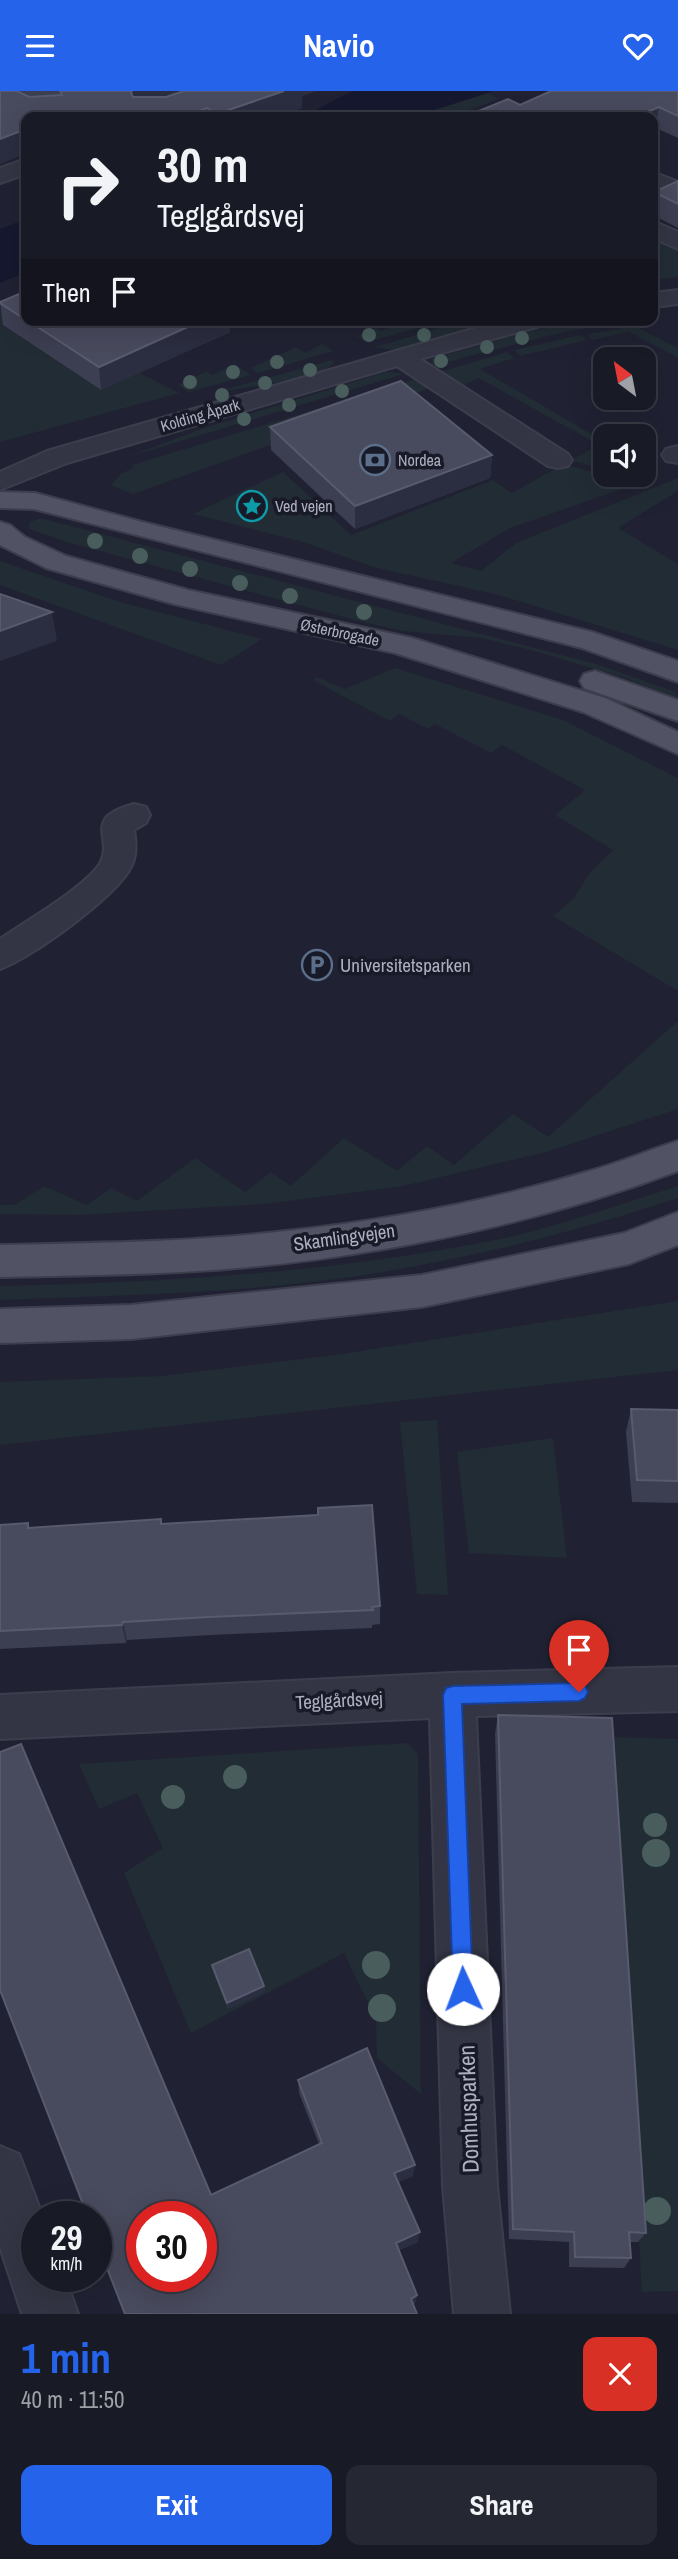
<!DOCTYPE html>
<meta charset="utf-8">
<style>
:root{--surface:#181a26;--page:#252732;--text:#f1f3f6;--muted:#9fa1a7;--line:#363843;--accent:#2563eb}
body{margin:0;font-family:"Archivo Narrow",sans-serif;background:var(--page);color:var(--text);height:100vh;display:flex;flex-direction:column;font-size:26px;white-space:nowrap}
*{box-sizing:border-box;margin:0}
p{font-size:23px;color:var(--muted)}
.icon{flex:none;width:38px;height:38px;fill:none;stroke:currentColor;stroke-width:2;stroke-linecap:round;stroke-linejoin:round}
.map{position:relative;height:2223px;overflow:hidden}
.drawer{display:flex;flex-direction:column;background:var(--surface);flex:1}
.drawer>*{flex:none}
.guide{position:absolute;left:21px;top:21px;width:637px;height:214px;border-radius:14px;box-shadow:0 7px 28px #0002,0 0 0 2px var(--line);background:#181a26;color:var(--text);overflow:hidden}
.needle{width:46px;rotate:328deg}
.buttons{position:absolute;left:593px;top:256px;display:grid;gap:14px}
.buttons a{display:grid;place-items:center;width:63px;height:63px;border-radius:14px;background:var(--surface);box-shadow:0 7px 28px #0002,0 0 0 2px var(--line);font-size:35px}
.speed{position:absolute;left:21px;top:2110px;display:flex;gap:14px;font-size:35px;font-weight:700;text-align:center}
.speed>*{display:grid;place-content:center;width:91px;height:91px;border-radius:50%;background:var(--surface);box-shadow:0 7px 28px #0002,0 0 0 2px var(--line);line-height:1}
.speed small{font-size:18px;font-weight:400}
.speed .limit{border:10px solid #d22;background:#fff;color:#111}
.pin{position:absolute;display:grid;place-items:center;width:60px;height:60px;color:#fff;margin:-72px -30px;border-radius:50% 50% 50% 0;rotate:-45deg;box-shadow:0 0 7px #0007}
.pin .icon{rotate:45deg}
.me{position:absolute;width:77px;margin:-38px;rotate:358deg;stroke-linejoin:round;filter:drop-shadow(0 0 5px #0008)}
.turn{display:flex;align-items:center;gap:24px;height:147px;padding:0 21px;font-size:32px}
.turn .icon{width:91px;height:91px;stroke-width:2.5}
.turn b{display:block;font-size:49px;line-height:60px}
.then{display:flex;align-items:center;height:66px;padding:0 21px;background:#0003;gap:14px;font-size:26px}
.round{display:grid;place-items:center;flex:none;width:74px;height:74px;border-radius:14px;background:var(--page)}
.headline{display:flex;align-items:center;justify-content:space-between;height:119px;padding:0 21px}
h1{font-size:42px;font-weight:700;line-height:52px;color:var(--accent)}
.cta{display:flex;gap:14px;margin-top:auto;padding:14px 21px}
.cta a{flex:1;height:80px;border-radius:14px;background:var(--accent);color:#fff;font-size:28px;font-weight:700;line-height:80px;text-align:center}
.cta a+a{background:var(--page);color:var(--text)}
header{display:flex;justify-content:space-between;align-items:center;height:91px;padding:0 21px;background:var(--accent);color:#fff;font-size:32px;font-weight:700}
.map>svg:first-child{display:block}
.green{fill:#222c34}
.water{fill:#15182f}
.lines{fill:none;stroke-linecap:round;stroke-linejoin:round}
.minor-casing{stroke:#3d3e4d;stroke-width:4}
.major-casing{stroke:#3d3e4d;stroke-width:4}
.minor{fill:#333544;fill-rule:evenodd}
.major{fill:#515364;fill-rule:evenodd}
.tree{fill:#485d5c}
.wall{fill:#3c3e51}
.shaded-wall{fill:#2b2d40}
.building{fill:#484a5d;stroke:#585a6d;stroke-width:2;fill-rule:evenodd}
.route{fill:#2563eb;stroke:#184099;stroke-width:2}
.labels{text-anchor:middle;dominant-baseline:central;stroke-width:7;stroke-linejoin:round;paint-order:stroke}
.far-street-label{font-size:16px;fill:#adafc1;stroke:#191a28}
.far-poi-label{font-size:16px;fill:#adafc1;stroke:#191a28;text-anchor:start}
.poi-label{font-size:19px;fill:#adafc1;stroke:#191a28;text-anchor:start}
.street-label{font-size:19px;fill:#adafc1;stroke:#191a28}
.near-street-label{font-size:23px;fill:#adafc1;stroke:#191a28}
</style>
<header><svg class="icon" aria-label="menu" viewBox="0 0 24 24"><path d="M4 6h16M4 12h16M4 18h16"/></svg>Navio<svg class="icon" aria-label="heart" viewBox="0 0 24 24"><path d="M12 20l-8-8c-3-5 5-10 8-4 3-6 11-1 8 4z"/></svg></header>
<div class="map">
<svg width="678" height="2223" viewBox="0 0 678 2223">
<rect width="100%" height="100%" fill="#202233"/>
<path class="green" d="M488,2l11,6 -50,18h-37z
M653,143l25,13v30l-25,3z
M26,204l-22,31 97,64 39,-17 39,20 -179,49v-135z
M425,229h20l-78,22 -10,-6 18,-8 6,3 22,-9 8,5z
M468,229h32l-107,30 -18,-3z
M582,229h55l-74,12 -131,34 -1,-7 107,-30z
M635,235l43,22v10l-49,-26 -37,8 -4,-6z
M580,244l7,5 -67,16 -5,-6z
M322,253l11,7 -75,22 -7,-5 45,-21 9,6z
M507,261l7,6 -34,11 125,73v28l-34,-10 28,-15 -120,-67 -18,8 -21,-14z
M332,269l2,3c-11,15 -97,26 -118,29z
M235,273l16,11 -63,17 -10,-7 29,-14 5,4z
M386,281l18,2 -280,84 80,-30z
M416,288l14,9 -297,106 -22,-9 10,-11 12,-6 -1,-3z
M564,373l65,19 -4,5 -115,40 -59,35 30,8 35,-28 162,-65v13l-60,37 60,36v86l-179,-55 -122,-27 -74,-26 -110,-28 90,-42 68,63 142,-55 19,13z
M40,427l556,146 80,28 2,8 -52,-22 -95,-28 -50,-12 -78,-7 -52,-12 -284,-77 -38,-13 1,-7z
M0,470l120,41 142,37 -41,26 -221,-80z
M395,577l168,52 115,58v213l-125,-75 21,-18 16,-26 23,-22 -58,-35 30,-25 -83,-45 -11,8 -56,-29 -7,5 -29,-15 -9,7 -77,-41 4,-3 28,12z
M678,930v88l-132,43 -143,34 -138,18 -187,11 -78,-1v-9h15l29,-19 43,19 24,-17 26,13 58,-43 50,34 26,-20 20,14 53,-48 53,33 30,-25 27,19 59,-51 35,23z
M678,1095v12c-110,36 -220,64 -334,80 -114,16 -230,17 -344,22v-14c168,-4 330,-13 495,-46 62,-13 123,-35 183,-54z
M678,1210v69l-678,75v-63l161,-6 181,-22z
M437,1329l11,175 -31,-1 -17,-172z
M553,1347l14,120 -98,-5 -12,-101z
M611,1646l67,2v552l-36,1z
M408,1652l10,11 3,340 -44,-36 -1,-39 -32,-66 -153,80 -67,-160 39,-25 -26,-55 -38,16 -20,-45z"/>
<path class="water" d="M352,0h142l-82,26h-109z
M26,128v53l-26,11v-54z"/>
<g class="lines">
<g class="minor-casing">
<path id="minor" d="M26,68v15l-26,9v-15z
M653,81l25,10v13l-25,10z
M653,130l25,11v17l-25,-11z
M678,199v14l-25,3v-14z
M504,229h43l-3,5 -124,34 148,95 4,6 -4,6 -10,2 -10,-2 -151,-100 -330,97 -67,27v-18l47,-21z
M678,355v17l-12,-2 -4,-6 4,-6z
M134,713l12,3 4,8 -4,8 -12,7c2,13 3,26 -3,37 -14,29 -101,92 -131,102v-30c26,-18 82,-50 99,-74 17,-27 -20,-46 35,-61z
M678,1576v44l-202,5 21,470 13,128h-56l-11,-128 -13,-468 -430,21v-44l452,-22z
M0,2055l19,8 24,63h-6v60h28l13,37h-56l-22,-67z"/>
</g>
<g class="major-casing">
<path id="major" d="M0,401l35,1 111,30 446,109 86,29v21l-96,-34 -548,-139 -34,-1z
M0,431l10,3 15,12 41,19 122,34 224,48 193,60 73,34v22l-95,-42 -188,-59 -221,-49 -128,-36 -46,-23z
M595,580l83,29v21l-94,-33 -4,-7 4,-7z
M678,1050v30c-138,51 -283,82 -429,96 -83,8 -166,8 -249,10v-32c95,-2 191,-3 286,-14 103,-11 207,-31 307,-61 28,-8 56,-20 85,-29z
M678,1121v33l-49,19 -207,43 -291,32 -131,4v-34l131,-4 291,-30 202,-42z"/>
</g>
<use href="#minor" class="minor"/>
<use href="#major" class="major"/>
</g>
<g class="tree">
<circle cx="369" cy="244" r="7"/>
<circle cx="424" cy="244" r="7"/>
<circle cx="522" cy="247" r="7"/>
<circle cx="487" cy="256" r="7"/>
<circle cx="441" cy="270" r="7"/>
<circle cx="277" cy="271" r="7"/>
<circle cx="310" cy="279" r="7"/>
<circle cx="233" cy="281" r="7"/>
<circle cx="190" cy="291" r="7"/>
<circle cx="265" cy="292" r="7"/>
<circle cx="342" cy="300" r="7"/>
<circle cx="222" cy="304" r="7"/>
<circle cx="289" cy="314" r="7"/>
<circle cx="244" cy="328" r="7"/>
<circle cx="95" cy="450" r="8"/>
<circle cx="140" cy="465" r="8"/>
<circle cx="190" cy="478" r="8"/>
<circle cx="240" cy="492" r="8"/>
<circle cx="290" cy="505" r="8"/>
<circle cx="364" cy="521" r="8"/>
<circle cx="235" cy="1686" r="12"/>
<circle cx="173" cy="1706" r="12"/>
<circle cx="655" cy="1734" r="12"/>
<circle cx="656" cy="1762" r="14"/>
<circle cx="376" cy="1874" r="14"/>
<circle cx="382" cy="1917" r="14"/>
<circle cx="657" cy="2120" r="14"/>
</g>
<path class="wall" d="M0,0h316l-14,5v12l-28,9h-248v36l-26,11z
M678,0v47l-22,-10 -136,-23z
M678,90v47l-25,-13 1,-23z
M0,211l230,30 -129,58 -98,-65z
M270,336l222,28 -2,23 -135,51 -84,-79z
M631,1318l47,1v93l-46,-1 -6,-70z
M318,1417l62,98v18l-8,1v3l-161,7 -84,5 -1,3 -126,6v-124l29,3 132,-9 1,5 156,-9z
M498,1624l148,518 -8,9h-8l1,16 -7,10 -55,-1v-25l-60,-3 -14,-505z
M212,1874l52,21 1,6 -37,17 -15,-38z
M298,1989l115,96 -15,6 20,60 -19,8 18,45 -2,8 -2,2 -288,9 86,-119 108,-51 -20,-51z"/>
<path class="shaded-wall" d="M132,0h60l-55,19 -6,-17z
M284,0h32l-14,5v12l-28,9h-57v-3z
M659,16l-3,21 -3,1v-12h-18z
M207,17v9h-24z
M26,38v24l-26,11v-25z
M203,229h26l1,12 -129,58 -2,-23z
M492,364l-2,23 -135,51v-23z
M52,521l5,29 -57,20v-30z
M123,1531l4,18 -1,3 -4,-18z
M264,1895l1,6 -37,17 -1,-6z
M415,2074l-2,11 -20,8 1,-11z
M420,2141l-2,10 -23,10 1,-9z
M417,2204l-2,8 -6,4 2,-8z"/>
<path class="building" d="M0,0h17l12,6 33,-2 -2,-4h72l-1,2 2,4h33l18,-6h100l-67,23 -10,-6 -24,9h-157v12l-26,10z
M551,0h127v25l-19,-9 -24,10h-171l44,-18 12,6z
M678,90v23l-24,-12z
M26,200v29l-26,-17v-1z
M27,229h176l-104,47z
M401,290l91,74 -137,51 -85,-79z
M0,503l52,18 -52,19z
M631,1318l47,1v71l-41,-1z
M372,1414l8,101 -8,1 1,3 -164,7 -86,5 -1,3 -122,6v-106l28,-2v5l133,-9v5l157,-9v-7z
M498,1624l114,3 34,515 -17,-1 2,26 -56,-1 -1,-25 -61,-3z
M21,1653l190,451 111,-52 -24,-63 69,-32 48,117 -21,8 26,59 -24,11 21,52 -6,4 6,15h-292l-29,-74v-23h-8l-88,-227v-238zM142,2126h59v60h-59z
M249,1858l15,37 -37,17 -15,-38z"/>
<path class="route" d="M579,1592l6,2 3,7 -3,6 -6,3 -117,3 11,285 -3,8 -7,3 -7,-3 -3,-8 -10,-294 3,-7 7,-2z"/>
<defs>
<g id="bank-ring" transform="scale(1.575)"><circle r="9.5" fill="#191a28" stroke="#5c6f8a" stroke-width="1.5"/><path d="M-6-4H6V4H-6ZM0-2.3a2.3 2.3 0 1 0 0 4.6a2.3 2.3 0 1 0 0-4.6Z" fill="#5c6f8a"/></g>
<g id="sight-ring" transform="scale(1.575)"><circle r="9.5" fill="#191a28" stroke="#0f9aa8" stroke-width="1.5"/><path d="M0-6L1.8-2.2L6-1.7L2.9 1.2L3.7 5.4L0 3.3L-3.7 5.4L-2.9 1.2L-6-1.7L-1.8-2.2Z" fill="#0f9aa8"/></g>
<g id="parking-ring" transform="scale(1.575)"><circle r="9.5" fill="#191a28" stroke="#5c6f8a" stroke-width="1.5"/><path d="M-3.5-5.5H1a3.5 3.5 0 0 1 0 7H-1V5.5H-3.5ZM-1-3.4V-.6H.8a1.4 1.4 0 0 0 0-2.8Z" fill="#5c6f8a"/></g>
</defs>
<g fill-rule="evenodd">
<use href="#bank-ring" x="375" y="369"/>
<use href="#sight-ring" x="252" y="415"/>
<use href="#parking-ring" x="317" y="874"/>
</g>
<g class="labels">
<g class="far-street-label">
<text transform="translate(200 324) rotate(-16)">Kolding Åpark</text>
<text transform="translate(340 541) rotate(12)">Østerbrogade</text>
</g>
<g class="far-poi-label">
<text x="398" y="369">Nordea</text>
<text x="275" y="415">Ved vejen</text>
</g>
<g class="poi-label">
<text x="340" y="874">Universitetsparken</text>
</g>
<g class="street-label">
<text transform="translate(344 1146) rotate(-8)">Skamlingvejen</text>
<text transform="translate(339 1609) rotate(-3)">Teglgårdsvej</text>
</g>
<g class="near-street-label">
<text transform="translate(468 2018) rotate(-92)">Domhusparken</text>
</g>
</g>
</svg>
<div class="buttons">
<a><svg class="needle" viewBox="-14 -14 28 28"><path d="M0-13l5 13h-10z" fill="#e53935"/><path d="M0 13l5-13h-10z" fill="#9fa1a7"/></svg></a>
<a><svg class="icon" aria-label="sound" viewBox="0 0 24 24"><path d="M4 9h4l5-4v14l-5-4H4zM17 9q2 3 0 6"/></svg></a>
</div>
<div class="speed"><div>29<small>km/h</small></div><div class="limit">30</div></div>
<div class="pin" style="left:579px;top:1601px;background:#d93025"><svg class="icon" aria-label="arrive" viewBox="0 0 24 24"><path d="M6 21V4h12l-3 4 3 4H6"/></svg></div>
<svg class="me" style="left:463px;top:1898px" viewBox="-20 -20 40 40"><circle r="19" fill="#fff"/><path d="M0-13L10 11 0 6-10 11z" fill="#2563eb"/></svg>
<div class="guide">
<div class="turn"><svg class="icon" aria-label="right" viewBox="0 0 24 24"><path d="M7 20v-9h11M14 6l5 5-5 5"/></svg><div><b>30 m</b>Teglgårdsvej</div></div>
<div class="then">Then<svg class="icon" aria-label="arrive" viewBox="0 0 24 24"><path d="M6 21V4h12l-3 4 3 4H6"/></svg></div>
</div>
</div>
<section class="drawer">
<div class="headline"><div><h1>1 min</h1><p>40 m · 11:50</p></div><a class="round" style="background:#d93025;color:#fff"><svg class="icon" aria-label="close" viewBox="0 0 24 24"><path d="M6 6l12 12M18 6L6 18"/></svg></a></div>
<div class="cta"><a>Exit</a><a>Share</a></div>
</section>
